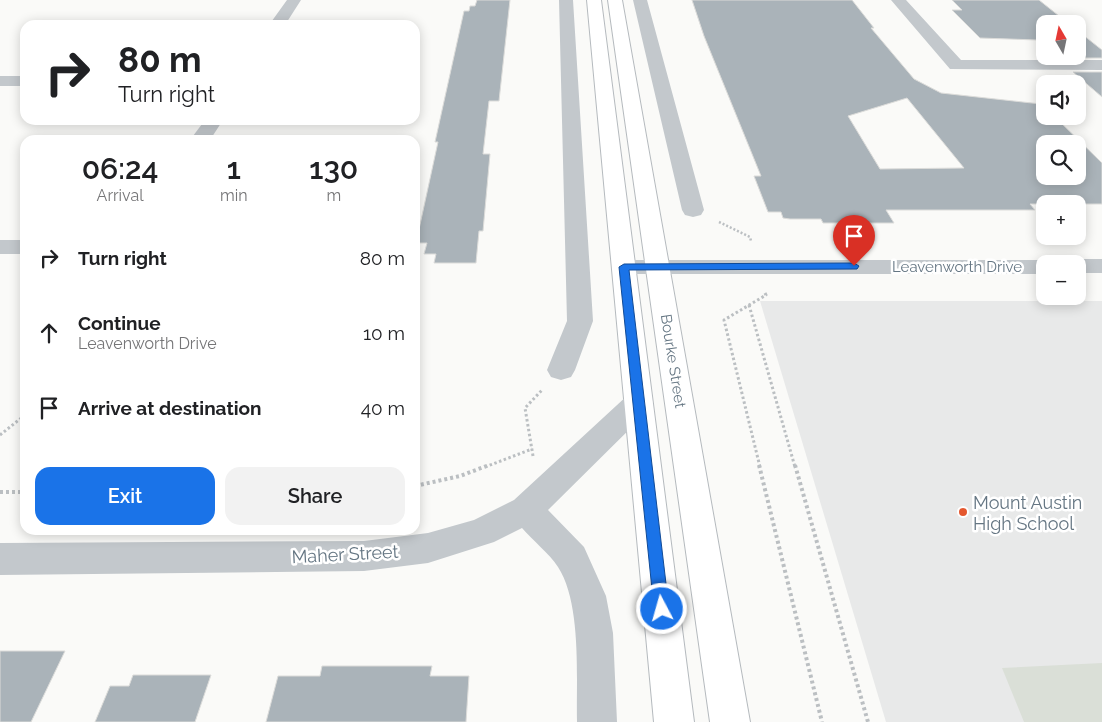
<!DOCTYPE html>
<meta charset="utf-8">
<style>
:root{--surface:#fff;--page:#f2f2f2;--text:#202124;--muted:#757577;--accent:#1a73e8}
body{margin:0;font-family:Raleway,sans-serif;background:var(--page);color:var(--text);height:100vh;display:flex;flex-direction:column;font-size:19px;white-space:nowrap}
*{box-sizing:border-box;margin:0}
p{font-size:16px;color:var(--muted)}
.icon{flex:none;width:28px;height:28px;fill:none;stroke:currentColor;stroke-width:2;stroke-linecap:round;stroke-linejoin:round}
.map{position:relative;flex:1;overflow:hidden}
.details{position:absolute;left:20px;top:135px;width:400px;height:400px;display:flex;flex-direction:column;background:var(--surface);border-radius:15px;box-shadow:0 2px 12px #0003}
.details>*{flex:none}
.top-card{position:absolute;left:20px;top:20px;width:400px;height:105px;border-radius:15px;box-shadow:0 2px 12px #0003;background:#fff;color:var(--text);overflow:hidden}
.needle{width:32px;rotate:351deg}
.buttons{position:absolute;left:1036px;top:15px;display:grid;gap:10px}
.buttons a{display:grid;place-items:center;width:50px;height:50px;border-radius:10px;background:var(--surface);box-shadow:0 2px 12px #0003;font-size:25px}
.pin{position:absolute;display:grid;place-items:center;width:42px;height:42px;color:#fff;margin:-51px -21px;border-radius:50% 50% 50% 0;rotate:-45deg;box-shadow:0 0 5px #0007}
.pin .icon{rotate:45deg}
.me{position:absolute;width:55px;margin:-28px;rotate:354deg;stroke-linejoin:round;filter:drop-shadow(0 0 4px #0008)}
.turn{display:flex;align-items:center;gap:18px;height:105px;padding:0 15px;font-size:22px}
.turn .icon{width:65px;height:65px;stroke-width:2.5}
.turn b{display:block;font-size:35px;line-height:42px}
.eta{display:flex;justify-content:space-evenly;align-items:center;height:85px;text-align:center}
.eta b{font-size:30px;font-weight:600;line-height:35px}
.cta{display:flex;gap:10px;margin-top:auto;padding:10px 15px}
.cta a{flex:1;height:58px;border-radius:15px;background:var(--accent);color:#fff;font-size:20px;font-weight:600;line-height:58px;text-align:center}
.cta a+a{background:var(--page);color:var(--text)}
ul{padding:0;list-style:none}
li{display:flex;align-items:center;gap:15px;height:75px;padding:0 15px}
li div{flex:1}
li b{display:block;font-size:19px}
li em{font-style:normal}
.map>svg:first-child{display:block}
.built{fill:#e8e9e9}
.green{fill:#dadfd7}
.building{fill:#aab3b9;stroke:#dcdcda;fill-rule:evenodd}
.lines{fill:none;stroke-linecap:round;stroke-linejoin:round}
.major-casing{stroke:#b5babe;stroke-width:2}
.path-far2{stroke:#bbbfc2;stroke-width:2.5;stroke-dasharray:2 2;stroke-linecap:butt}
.path-far1{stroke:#bbbfc2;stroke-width:3;stroke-dasharray:2.5 2.5;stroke-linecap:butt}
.path{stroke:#bbbfc2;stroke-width:4;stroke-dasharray:3 3;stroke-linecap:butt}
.minor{fill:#c3c8cc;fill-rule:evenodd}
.major{fill:#fff;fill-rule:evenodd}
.route{fill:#1a73e8;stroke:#114b97}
.poi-dot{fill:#e4572e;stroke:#fff;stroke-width:2}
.labels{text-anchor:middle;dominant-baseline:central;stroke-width:5;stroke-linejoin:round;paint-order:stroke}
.street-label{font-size:15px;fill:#657683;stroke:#fff}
.near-poi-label{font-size:18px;fill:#657683;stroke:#fff;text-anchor:start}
.near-street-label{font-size:18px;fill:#657683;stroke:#fff}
</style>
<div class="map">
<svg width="1102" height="722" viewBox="0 0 1102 722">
<rect width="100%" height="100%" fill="#fafaf8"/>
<path class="built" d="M760,301h342v421h-216z"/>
<path class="green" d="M1102,663v59h-78l-22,-54z"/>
<path class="building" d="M477,0h33l-11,101h-10l-6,53h7l-7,77h-4l-3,32h-42l2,-9h-12l3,-11h-11l22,-101h-3l29,-131h5l1,-5h5z
M692,0h160l22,28h-3l43,51 27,14 100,11 4,4v8h9l48,47v41h-72l5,6h-149l8,13h-71l-2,-4h-31l-7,-1 -2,-6h-13l-14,-36h7l-57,-140zM907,98l57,70 -84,1 -32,-53zM1045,144h33v32h-33z
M952,0h87l30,24h-24v23l-8,-7 -57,-2 -28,-28h10z
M1078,31l24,19v8h-44l-3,-2h23z
M1073,72h29v25z
M0,651h65l-34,71h-31z
M322,666h110l-2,10h39l-3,46h-200l12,-46h42z
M133,675h78l-16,47h-100l15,-36h19z"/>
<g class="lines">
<g class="major-casing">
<path id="major" d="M587,0h14l93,722h-40z
M608,0h14l128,722h-40z"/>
</g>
<path class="path-far2" d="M719,222l31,15 1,4"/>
<path class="path-far1" d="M749,305l46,162
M0,435l25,-20
M533,456l-8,-48 17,-18
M485,467l47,-18
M760,467l-36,-147 42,-25 -1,-2"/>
<path class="path" d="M759,465l63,257
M795,465l73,257
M415,486l45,-10 29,-11
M0,492h25"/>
<path class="minor" d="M287,0h14l-16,25h-16z
M559,0h14l20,321 -18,49 -4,7 -10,3 -10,-3 -4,-7 20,-49z
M633,0h14l57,210 -3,5 -8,2 -8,-2 -3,-5z
M891,0h15l55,60h141v10l-152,-1z
M0,76h25v10h-25z
M205,120h18l-13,20h-20z
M0,240h25v14h-25z
M1078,259h24v14h-24v-9h-11l3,-3z
M624,260h421l10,4h-10v10h-421l-9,-2 -3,-5 3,-5z
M639,391l10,3 4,8 -4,8 -101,100 36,37 22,49 7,37 4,89h-40c-1,-43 5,-118 -19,-155 -9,-14 -25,-26 -36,-39l-28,14 -66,21 -64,8 -364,4v-32l364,-2 64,-8 46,-13 40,-20 115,-106z"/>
<use href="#major" class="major"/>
</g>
<path class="route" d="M854,263l5,3 -2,3 -228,1 40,339 -2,5 -5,2 -6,-2 -2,-5 -35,-342 5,-3z"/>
<circle class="poi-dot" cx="963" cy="512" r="5"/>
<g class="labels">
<g class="street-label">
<text x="957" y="267">Leavenworth Drive</text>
<text transform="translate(673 361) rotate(81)">Bourke Street</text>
</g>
<g class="near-poi-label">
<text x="973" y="502">Mount Austin<tspan x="973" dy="21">High School</tspan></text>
</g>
<g class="near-street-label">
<text transform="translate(345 554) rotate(-3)">Maher Street</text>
</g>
</g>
</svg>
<div class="buttons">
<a><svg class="needle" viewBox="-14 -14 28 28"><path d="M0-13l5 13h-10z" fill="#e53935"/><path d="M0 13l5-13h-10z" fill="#757577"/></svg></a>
<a><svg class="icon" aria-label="sound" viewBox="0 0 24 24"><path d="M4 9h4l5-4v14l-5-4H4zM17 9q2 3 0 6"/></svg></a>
<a><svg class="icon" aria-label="search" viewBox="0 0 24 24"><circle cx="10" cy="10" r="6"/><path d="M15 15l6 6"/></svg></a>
<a>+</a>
<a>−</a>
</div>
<div class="pin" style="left:854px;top:266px;background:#d93025"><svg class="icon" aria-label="arrive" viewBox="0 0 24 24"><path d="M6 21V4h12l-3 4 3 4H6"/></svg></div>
<svg class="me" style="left:662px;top:609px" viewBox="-20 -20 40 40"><circle r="17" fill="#1a73e8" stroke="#fff" stroke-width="3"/><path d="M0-11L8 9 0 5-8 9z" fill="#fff"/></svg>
<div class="top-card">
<div class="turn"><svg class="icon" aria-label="right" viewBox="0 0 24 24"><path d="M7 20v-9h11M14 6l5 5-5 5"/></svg><div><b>80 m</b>Turn right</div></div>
</div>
<section class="details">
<div class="eta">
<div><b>06:24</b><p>Arrival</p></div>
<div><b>1</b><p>min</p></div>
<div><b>130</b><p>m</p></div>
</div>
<ul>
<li><svg class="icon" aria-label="right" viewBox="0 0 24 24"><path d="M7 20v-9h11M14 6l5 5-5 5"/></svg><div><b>Turn right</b></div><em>80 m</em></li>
<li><svg class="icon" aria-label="ahead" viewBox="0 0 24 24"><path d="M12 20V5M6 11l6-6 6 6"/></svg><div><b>Continue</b><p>Leavenworth Drive</p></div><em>10 m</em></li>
<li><svg class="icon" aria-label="arrive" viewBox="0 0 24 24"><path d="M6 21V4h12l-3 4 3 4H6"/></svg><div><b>Arrive at destination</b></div><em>40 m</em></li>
</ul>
<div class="cta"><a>Exit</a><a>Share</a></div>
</section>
</div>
